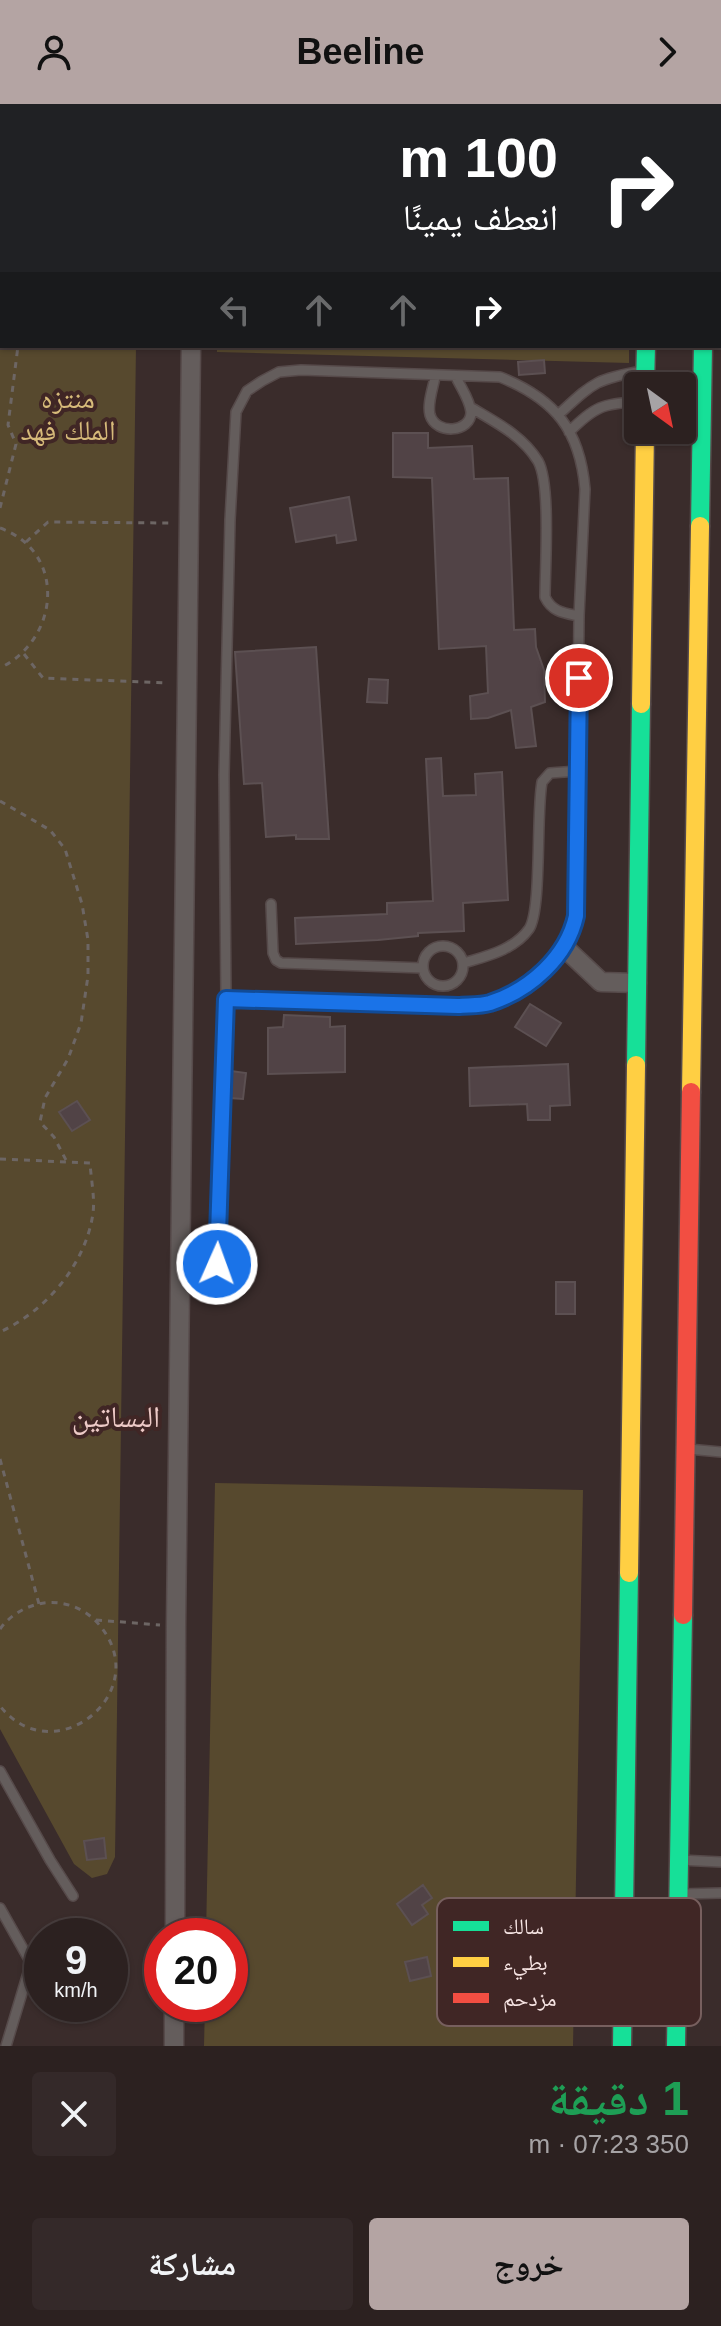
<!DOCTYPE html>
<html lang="ar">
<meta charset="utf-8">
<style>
:root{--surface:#2c2120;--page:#342929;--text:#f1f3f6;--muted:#a6a3a5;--line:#483e3e;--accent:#b4a4a3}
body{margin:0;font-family:Helvetica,"Noto Naskh Arabic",sans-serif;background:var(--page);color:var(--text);direction:rtl;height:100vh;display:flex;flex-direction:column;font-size:30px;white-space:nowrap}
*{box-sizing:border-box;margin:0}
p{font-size:26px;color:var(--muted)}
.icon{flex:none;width:44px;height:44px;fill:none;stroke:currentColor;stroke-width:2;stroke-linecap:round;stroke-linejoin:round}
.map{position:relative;height:1942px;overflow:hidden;direction:ltr}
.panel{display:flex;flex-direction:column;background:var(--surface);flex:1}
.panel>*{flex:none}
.top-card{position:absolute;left:0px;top:0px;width:722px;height:244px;box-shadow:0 2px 6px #0004,0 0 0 2px var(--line);direction:rtl;background:#202124;color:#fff;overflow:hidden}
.needle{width:52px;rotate:147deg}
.tools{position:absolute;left:624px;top:268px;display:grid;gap:16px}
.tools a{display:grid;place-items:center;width:72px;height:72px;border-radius:8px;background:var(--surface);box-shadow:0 2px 6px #0004,0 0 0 2px var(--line);font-size:40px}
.speed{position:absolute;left:24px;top:1814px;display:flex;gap:16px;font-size:40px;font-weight:700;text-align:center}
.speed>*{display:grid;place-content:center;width:104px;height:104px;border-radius:50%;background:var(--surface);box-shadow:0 2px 6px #0004,0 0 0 2px var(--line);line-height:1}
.speed small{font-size:20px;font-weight:400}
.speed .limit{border:12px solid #d22;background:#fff;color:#111}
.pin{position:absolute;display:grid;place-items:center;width:68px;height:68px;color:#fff;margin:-34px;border:4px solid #fff;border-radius:50%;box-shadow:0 2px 8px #0007}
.me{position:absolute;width:88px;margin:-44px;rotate:2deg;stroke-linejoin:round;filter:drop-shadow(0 0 6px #0008)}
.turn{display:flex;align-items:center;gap:28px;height:168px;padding:0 32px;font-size:36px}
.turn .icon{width:104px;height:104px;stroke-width:2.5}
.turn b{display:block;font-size:56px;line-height:68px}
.lanes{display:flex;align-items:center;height:76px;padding:0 32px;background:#0003;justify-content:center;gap:40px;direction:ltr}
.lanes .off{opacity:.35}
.round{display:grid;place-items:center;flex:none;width:84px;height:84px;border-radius:8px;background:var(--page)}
.headline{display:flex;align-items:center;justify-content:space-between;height:136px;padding:0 32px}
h1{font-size:48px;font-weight:700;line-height:60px;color:#1e9e55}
.button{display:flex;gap:16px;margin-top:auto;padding:16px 32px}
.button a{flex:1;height:92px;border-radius:8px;background:var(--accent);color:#111;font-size:32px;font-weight:700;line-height:92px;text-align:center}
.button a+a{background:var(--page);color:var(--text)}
header{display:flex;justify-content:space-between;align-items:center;height:104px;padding:0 32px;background:var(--accent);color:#111;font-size:36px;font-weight:700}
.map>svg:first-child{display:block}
.green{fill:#57492e}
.building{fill:#514346;stroke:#5c5052;stroke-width:2}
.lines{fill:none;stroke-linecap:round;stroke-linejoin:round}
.lane-casing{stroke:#564a4a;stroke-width:12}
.street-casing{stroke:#564a4a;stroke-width:21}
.fast-casing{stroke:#564a4a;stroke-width:21}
.slow-casing{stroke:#564a4a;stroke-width:21}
.jam-casing{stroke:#564a4a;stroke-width:21}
.path{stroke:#6d6664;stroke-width:3;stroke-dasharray:6 6;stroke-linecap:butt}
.lane{stroke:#645d5c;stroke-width:9}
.street{stroke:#645d5c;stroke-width:18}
.fast{stroke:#16e098;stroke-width:18}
.slow{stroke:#ffcf43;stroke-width:18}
.jam{stroke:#f24e42;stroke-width:18}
.route-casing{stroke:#114b97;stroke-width:20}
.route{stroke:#1a73e8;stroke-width:14}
.labels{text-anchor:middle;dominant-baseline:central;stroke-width:8;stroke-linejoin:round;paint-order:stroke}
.park-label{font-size:28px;fill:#d7bb7a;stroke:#402625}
.neighbourhood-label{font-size:30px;fill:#edcac7;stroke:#402625}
.key{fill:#402625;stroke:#775f5e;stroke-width:2}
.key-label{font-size:22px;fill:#f6e4e3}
</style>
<header><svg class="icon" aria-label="forward" viewBox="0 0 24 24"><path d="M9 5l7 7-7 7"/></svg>Beeline<svg class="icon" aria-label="person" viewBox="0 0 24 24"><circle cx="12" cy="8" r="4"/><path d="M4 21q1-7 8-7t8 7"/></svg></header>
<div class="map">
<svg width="721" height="1942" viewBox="0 0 721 1942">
<rect width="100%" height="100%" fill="#3a2c2b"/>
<path class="green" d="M0,0h139l-137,2v240h134l-21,1511 -8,17 -15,4 -18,-14 -74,-135z
M219,0h416l-416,2z
M217,242h412v17l-412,-11z
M215,1379l368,7 -10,556h-369l1,-42h25v-68h-24z"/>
<path class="building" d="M544,256l1,13 -26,2 -1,-13z
M393,329h35v15l44,-2 2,33 34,-1 6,152 21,-1 1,18 8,23 1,32 -14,5 5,39 -20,2 -5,-38 -23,8 -17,1 -1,-23 18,-3 -2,-47 -47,3 -7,-171 -39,-1z
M349,393l7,43 -19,3 -1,-8 -40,7 -6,-34z
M316,543l13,192h-33v-4l-30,2 -4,-54 -18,1 -9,-132z
M369,575l19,1 -1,23 -20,-1z
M441,654l2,38 33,-1 -1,-21 27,-2 6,128 -45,3 1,28 -46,2v3l-40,4 -82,4 -1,-26 92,-4v-11l46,-2 -7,-142z
M530,900l31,19 -15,23 -31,-19z
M284,911l46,2v10l15,-1v46l-77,2v-46l15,-1z
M568,960l2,41 -20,1v14h-22l-1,-16 -57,2 -1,-38z
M231,967l15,2 -3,26 -13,-1z
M77,997l13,19 -18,11 -13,-19z
M556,1178h19v32h-19z
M104,1734l2,20 -19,2 -3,-19z
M423,1781l9,13 -10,7 6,9 -16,11 -15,-21z
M427,1853l4,19 -21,5 -5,-19z"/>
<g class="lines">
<g class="lane-casing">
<path id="lane" d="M435,273c-2,11 -8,27 -5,38 6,20 41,18 41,-3 -1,-12 -10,-24 -15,-35
M470,303c25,15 52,28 68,54 13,23 7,106 7,136 7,15 19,16 34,19
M558,311c35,-32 37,-36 84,-44
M569,328c25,-25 34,-29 69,-30
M271,800l2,49 3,7 5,3 142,5
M423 862a20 20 0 1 1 40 0a20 20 0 1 1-40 0Z
M464,859c23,-7 50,-13 65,-34 13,-19 7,-116 13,-147l8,-9 28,-2
M217,1160l9,-265 -2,-224 6,-255 6,-108 11,-21 15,-10 17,-9 22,-2 199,7c55,22 80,53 85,112l-6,127 -3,300c-9,41 -46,74 -86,87 -10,3 -22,2 -32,3l-232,-7
M688,1345l33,3
M0,1667l50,89 23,36
M680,1756l41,2
M682,1790l39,-1
M0,1804l31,55 -25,83"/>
</g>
<g class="street-casing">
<path id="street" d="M192,2v-2
M565,844l36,34 36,1
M175,1832l1,-310 15,-1280
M174,1942v-42"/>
</g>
<g class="fast-casing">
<path id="fast" d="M645,282l1,-40
M700,422l3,-180
M636,961l5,-361
M622,1942l7,-473
M676,1942l7,-431"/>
</g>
<g class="slow-casing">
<path id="slow" d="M650,0v2
M641,600l4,-274
M691,988l9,-566
M629,1469l7,-508"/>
</g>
<g class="jam-casing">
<path id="jam" d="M708,0v2
M683,1511l8,-523"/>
</g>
<path class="path" d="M9,2v-2
M0,404l16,-64 -8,-19 10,-79
M0,424c67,24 60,111 0,140
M26,438l22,-20 123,1
M24,550l19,24 125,5
M0,697l50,29 15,19 17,55 6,36v36l-7,47 -13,36 -23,39 -5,24 14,15 13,25
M0,1055l90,4c1,16 5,35 3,50 -7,51 -47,98 -93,119
M0,1355l39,145
M96,1516l64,5
M0,1525c13,-18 37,-29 59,-26 17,2 32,11 42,24 53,67 -48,146 -101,79"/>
<use href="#lane" class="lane"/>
<use href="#street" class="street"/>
<use href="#fast" class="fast"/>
<use href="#slow" class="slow"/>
<use href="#jam" class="jam"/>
</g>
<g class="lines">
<g class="route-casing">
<path id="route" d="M217,1160l9,-265 232,7c10,-1 22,0 32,-3 40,-13 77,-46 86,-87l3,-238"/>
</g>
<use href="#route" class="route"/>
</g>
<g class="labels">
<g class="park-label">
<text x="68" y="294">منتزه<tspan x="68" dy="32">الملك فهد</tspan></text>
</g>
<g class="neighbourhood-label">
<text x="116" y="1312">البساتين</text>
</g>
</g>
<rect x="437" y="1794" width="264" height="128" rx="12" class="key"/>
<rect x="453" y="1817" width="36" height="10" fill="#16e098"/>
<rect x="453" y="1853" width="36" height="10" fill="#ffcf43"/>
<rect x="453" y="1889" width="36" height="10" fill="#f24e42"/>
<g class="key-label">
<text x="503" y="1830">سالك</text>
<text x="503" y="1866">بطيء</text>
<text x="503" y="1902">مزدحم</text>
</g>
</svg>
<div class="tools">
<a><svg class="needle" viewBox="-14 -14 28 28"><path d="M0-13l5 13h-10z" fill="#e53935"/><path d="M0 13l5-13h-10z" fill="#a6a3a5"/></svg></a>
</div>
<div class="speed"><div>9<small>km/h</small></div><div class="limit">20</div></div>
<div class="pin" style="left:579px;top:574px;background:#d93025"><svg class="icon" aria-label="arrive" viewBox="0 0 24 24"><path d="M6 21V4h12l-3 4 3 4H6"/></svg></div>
<svg class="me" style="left:217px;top:1160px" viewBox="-20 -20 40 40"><circle r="17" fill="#1a73e8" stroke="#fff" stroke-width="3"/><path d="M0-11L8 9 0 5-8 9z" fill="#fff"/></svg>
<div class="top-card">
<div class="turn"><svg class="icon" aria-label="right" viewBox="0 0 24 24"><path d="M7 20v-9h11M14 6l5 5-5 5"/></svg><div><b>100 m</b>انعطف يمينًا</div></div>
<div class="lanes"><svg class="icon off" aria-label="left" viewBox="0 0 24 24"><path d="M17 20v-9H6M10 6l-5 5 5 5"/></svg><svg class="icon off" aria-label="ahead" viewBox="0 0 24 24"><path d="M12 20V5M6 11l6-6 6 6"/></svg><svg class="icon off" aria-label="ahead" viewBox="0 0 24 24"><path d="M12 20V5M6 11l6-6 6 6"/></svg><svg class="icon" aria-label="right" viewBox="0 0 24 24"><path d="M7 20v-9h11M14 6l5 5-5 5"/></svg></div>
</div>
</div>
<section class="panel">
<div class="headline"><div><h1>1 دقيقة</h1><p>350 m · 07:23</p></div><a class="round"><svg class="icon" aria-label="close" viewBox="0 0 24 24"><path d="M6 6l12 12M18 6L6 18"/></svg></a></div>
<div class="button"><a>خروج</a><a>مشاركة</a></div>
</section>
